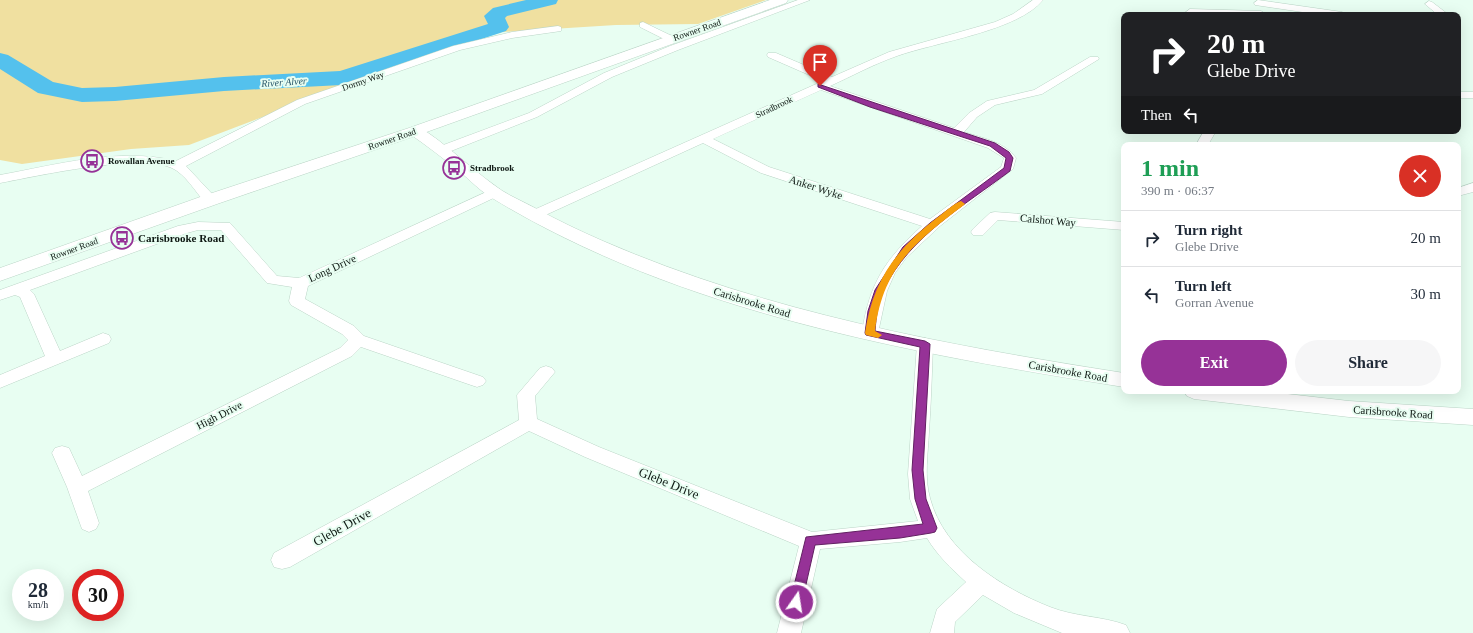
<!DOCTYPE html>
<meta charset="utf-8">
<style>
:root{--surface:#fff;--page:#f6f6f7;--text:#1f2937;--muted:#747a83;--line:#e0e1e3;--accent:#963297}
body{margin:0;font-family:Georgia,serif;background:var(--page);color:var(--text);height:100vh;display:flex;flex-direction:column;font-size:15px;white-space:nowrap}
*{box-sizing:border-box;margin:0}
p{font-size:13px;color:var(--muted)}
.icon{flex:none;width:22px;height:22px;fill:none;stroke:currentColor;stroke-width:2;stroke-linecap:round;stroke-linejoin:round}
.map{position:relative;flex:1;overflow:hidden}
.details{position:absolute;left:1121px;top:142px;width:340px;height:252px;display:flex;flex-direction:column;background:var(--surface);border-radius:8px;box-shadow:0 4px 16px #0002}
.details>*{flex:none}
.hud{position:absolute;left:1121px;top:12px;width:340px;height:122px;border-radius:8px;box-shadow:0 4px 16px #0002;background:#202124;color:#fff;overflow:hidden}
.speed{position:absolute;left:12px;top:569px;display:flex;gap:8px;font-size:20px;font-weight:700;text-align:center}
.speed>*{display:grid;place-content:center;width:52px;height:52px;border-radius:50%;background:var(--surface);box-shadow:0 4px 16px #0002;line-height:1}
.speed small{font-size:10px;font-weight:400}
.speed .limit{border:6px solid #d22;background:#fff;color:#111}
.pin{position:absolute;display:grid;place-items:center;width:34px;height:34px;color:#fff;margin:-41px -17px;border-radius:50% 50% 50% 0;rotate:-45deg;box-shadow:0 0 4px #0007}
.pin .icon{rotate:45deg}
.me{position:absolute;width:44px;margin:-22px;rotate:13deg;stroke-linejoin:round;filter:drop-shadow(0 0 3px #0008)}
.turn{display:flex;align-items:center;gap:14px;height:84px;padding:0 20px;font-size:18px}
.turn .icon{width:52px;height:52px;stroke-width:2.5}
.turn b{display:block;font-size:28px;line-height:34px}
.then{display:flex;align-items:center;height:38px;padding:0 20px;background:#0003;gap:8px;font-size:15px}
.round{display:grid;place-items:center;flex:none;width:42px;height:42px;border-radius:21px;background:var(--page)}
.overview{display:flex;align-items:center;justify-content:space-between;height:68px;padding:0 20px}
h1{font-size:24px;font-weight:700;line-height:30px;color:#1e9e55}
.button{display:flex;gap:8px;margin-top:auto;padding:8px 20px}
.button a{flex:1;height:46px;border-radius:24px;background:var(--accent);color:#fff;font-size:16px;font-weight:700;line-height:46px;text-align:center}
.button a+a{background:var(--page);color:var(--text)}
ul{padding:0;list-style:none}
li{display:flex;align-items:center;gap:12px;height:56px;padding:0 20px;border-top:1px solid var(--line)}
li div{flex:1}
li b{display:block;font-size:15px}
li em{font-style:normal}
.map>svg:first-child{display:block}
.green{fill:#f0e0a0}
.lines{fill:none;stroke-linecap:round;stroke-linejoin:round}
.river{fill:#54c1ed;fill-rule:evenodd}
.minor-casing{stroke:#bbd5c7;stroke-width:1}
.tertiary-casing{stroke:#bbd5c7;stroke-width:1}
.secondary-casing{stroke:#bbd5c7;stroke-width:1}
.minor{fill:#fff;fill-rule:evenodd}
.tertiary{fill:#fff;fill-rule:evenodd}
.secondary{fill:#fff;fill-rule:evenodd}
.route{fill:#963297;stroke:#622062}
.slow{fill:#f59e0b}
.labels{text-anchor:middle;dominant-baseline:central;stroke-width:4;stroke-linejoin:round;paint-order:stroke}
.far-street-label{font-size:9px;fill:#0d1712;stroke:#e8fef2}
.far-poi-label{font-size:9px;font-weight:bold;fill:#0d1712;stroke:#e8fef2;text-anchor:start}
.far-water-label{font-size:10px;font-style:italic;fill:#2b586b;stroke:#e8fef2}
.street-label{font-size:11px;fill:#0d1712;stroke:#e8fef2}
.poi-label{font-size:11px;font-weight:bold;fill:#0d1712;stroke:#e8fef2;text-anchor:start}
.near-street-label{font-size:13px;fill:#0d1712;stroke:#e8fef2}
</style>
<div class="map">
<svg width="1473" height="633" viewBox="0 0 1473 633">
<rect width="100%" height="100%" fill="#e8fef2"/>
<path class="green" d="M0,0h766l-68,24 -82,1 -114,7 -49,15 -85,30 -179,68 -58,4 -109,15 -22,-4z"/>
<g class="lines">
<path class="river" d="M526,0h32l-2,4 -49,12 -2,2 4,9 -3,4 -164,54 -118,6 -109,10 -33,1 -44,-9 -38,-24v-16l8,2 45,27 29,6 33,-1 109,-10 116,-6 148,-47 -4,-8 9,-8z"/>
<g class="minor-casing">
<path id="minor" d="M798,0h12l-132,50 -66,27 -75,40 -91,36h-8l-2,-3 2,-3 91,-34 75,-40 66,-27z
M1033,0h10c-25,31 -107,42 -146,56 -23,8 -45,20 -67,30l124,42 15,-15 18,-12 47,-11 56,-33h8l1,2 -57,35 -47,11 -18,12 -13,15c18,6 41,10 52,26l-3,11 -73,57 -34,32 -11,15 -8,18 -9,42 -2,4 -6,1 -6,-1 -2,-4c7,-49 23,-74 60,-107l-161,-53 -58,-30 -164,75h-10l-2,-3 2,-3 294,-131 -55,-24 -1,-2 1,-2h8l56,24 57,-25 106,-30 18,-8zM821,90l167,58 16,10 -3,9 -71,52 -161,-52 -56,-28z
M1258,0l84,12 5,3h-24l-68,-10 -1,-2z
M1429,1l3,1 17,13h-11l-13,-11z
M1190,9l71,2 5,3 -84,1z
M643,22l31,15 2,2 -5,3 -3,-1 -28,-14v-4z
M558,26l3,1v4l-49,7 -52,12 -155,54 -119,62 29,31 2,3 -2,3h-10c-9,-11 -20,-29 -33,-35 -33,-15 -135,8 -172,15v-8c56,-10 119,-28 176,-14l121,-61 156,-54 59,-14z
M1458,92h15v6h-15z
M1204,131h12l-8,14h-12z
M1473,183v9l-15,4v-8z
M495,188l5,1 2,3 -2,3 -192,91 -3,13 49,27 10,10 119,41 3,4 -3,4 -6,2 -6,-2 -110,-38 -9,9 -264,135 11,32 -3,6 -7,3 -7,-3 -15,-42 -15,-34 3,-5 7,-2 7,2 13,28 258,-128 8,-8 -6,-6 -51,-29 -2,-4 3,-14 -25,-4 -46,-53h-23l-11,3 -157,57 4,4 26,57 43,-18 6,2 2,4 -2,4 -109,45v-13l45,-19 -25,-59 -5,-2 -15,5v-10l178,-64 20,-4 32,1 47,53 22,2z
M995,212l129,10v8l-126,-10 -15,15h-10l-2,-3 2,-3 17,-16z
M925,338l6,2 2,4c-1,29 -2,59 -4,88 -1,22 -5,45 1,66 14,54 72,90 120,109 25,10 52,9 76,18l4,8h-68l-48,-20 -31,-18 -28,27 -1,11h-24l7,-24 29,-27c-15,-14 -29,-27 -39,-44l-27,4 -80,7 -19,84h-24l22,-87 -214,-89 -56,-26 -239,136 -8,2 -8,-2 -3,-7 3,-7 245,-133 -2,-25 23,-27 6,-2 6,2 3,4 -20,24 2,23 62,28 213,85 106,-11 -8,-22 -2,-25 9,-130 2,-4z"/>
</g>
<g class="tertiary-casing">
<path id="tertiary" d="M415,127c9,2 16,8 23,13 21,16 41,35 63,50 11,7 23,12 34,18 22,12 45,23 68,33 166,72 343,104 521,132v14c-214,-34 -443,-74 -632,-189 -12,-7 -22,-18 -33,-27 -16,-13 -32,-25 -49,-37l-2,-3 2,-3z
M1184,391h77l88,10 124,8v16l-124,-8 -155,-18 -7,-3z"/>
</g>
<g class="secondary-casing">
<path id="secondary" d="M770,0h18l-2,3 -365,131 -204,70 -217,77v-13l203,-72 206,-68z"/>
</g>
<use href="#minor" class="minor"/>
<use href="#tertiary" class="tertiary"/>
<use href="#secondary" class="secondary"/>
</g>
<path class="route" d="M818,84l177,59 14,9 4,6 -3,13c-45,34 -101,66 -126,118 -6,13 -8,28 -9,42l50,10 5,3 -7,126 3,29 11,29 -2,4 -4,1 -31,5 -85,7 -13,57 -1,4 -5,2 -4,-2 -2,-4 16,-65 117,-13 -8,-25 -3,-29 8,-123 -54,-12 -1,-2 3,-22 7,-21 28,-43 27,-24 74,-55 2,-10 -16,-12 -120,-39 -52,-20z"/>
<path class="slow" d="M961,201l4,3 -1,1c-49,37 -81,62 -89,126l7,4 -4,3 -12,-3 -1,-2c8,-53 31,-84 73,-116 7,-5 15,-13 23,-16z"/>
<defs>
<g id="bus-ring" transform="scale(1.15)"><circle r="9.5" fill="#e8fef2" stroke="#963297" stroke-width="1.5"/><path d="M-5-6H5V4H4V6H2V4H-2V6H-4V4H-5ZM-3.5-4V0h7V-4ZM-3.5 1.2v1.5H-2V1.2ZM2 1.2v1.5H3.5V1.2Z" fill="#963297"/></g>
</defs>
<g fill-rule="evenodd">
<use href="#bus-ring" x="92" y="161"/>
<use href="#bus-ring" x="454" y="168"/>
<use href="#bus-ring" x="122" y="238"/>
</g>
<g class="labels">
<g class="far-street-label">
<text transform="translate(697 30) rotate(-19)">Rowner Road</text>
<text transform="translate(363 81) rotate(-19)">Dormy Way</text>
<text transform="translate(774 107) rotate(-25)">Stradbrook</text>
<text transform="translate(392 139) rotate(-19)">Rowner Road</text>
<text transform="translate(74 249) rotate(-20)">Rowner Road</text>
</g>
<g class="far-poi-label">
<text x="108" y="161">Rowallan Avenue</text>
<text x="470" y="168">Stradbrook</text>
</g>
<g class="far-water-label">
<text transform="translate(284 82) rotate(-4)">River Alver</text>
</g>
<g class="street-label">
<text transform="translate(816 187) rotate(18)">Anker Wyke</text>
<text transform="translate(1048 220) rotate(5)">Calshot Way</text>
<text transform="translate(332 268) rotate(-25)">Long Drive</text>
<text transform="translate(752 302) rotate(17)">Carisbrooke Road</text>
<text transform="translate(1068 371) rotate(10)">Carisbrooke Road</text>
<text transform="translate(1393 412) rotate(4)">Carisbrooke Road</text>
<text transform="translate(219 415) rotate(-27)">High Drive</text>
</g>
<g class="poi-label">
<text x="138" y="238">Carisbrooke Road</text>
</g>
<g class="near-street-label">
<text transform="translate(669 483) rotate(22)">Glebe Drive</text>
<text transform="translate(342 527) rotate(-29)">Glebe Drive</text>
</g>
</g>
</svg>
<div class="speed"><div>28<small>km/h</small></div><div class="limit">30</div></div>
<div class="pin" style="left:820px;top:86px;background:#d93025"><svg class="icon" aria-label="arrive" viewBox="0 0 24 24"><path d="M6 21V4h12l-3 4 3 4H6"/></svg></div>
<svg class="me" style="left:796px;top:602px" viewBox="-20 -20 40 40"><circle r="17" fill="#963297" stroke="#fff" stroke-width="3"/><path d="M0-11L8 9 0 5-8 9z" fill="#fff"/></svg>
<div class="hud">
<div class="turn"><svg class="icon" aria-label="right" viewBox="0 0 24 24"><path d="M7 20v-9h11M14 6l5 5-5 5"/></svg><div><b>20 m</b>Glebe Drive</div></div>
<div class="then">Then<svg class="icon" aria-label="left" viewBox="0 0 24 24"><path d="M17 20v-9H6M10 6l-5 5 5 5"/></svg></div>
</div>
<section class="details">
<div class="overview"><div><h1>1 min</h1><p>390 m · 06:37</p></div><a class="round" style="background:#d93025;color:#fff"><svg class="icon" aria-label="close" viewBox="0 0 24 24"><path d="M6 6l12 12M18 6L6 18"/></svg></a></div>
<ul>
<li><svg class="icon" aria-label="right" viewBox="0 0 24 24"><path d="M7 20v-9h11M14 6l5 5-5 5"/></svg><div><b>Turn right</b><p>Glebe Drive</p></div><em>20 m</em></li>
<li><svg class="icon" aria-label="left" viewBox="0 0 24 24"><path d="M17 20v-9H6M10 6l-5 5 5 5"/></svg><div><b>Turn left</b><p>Gorran Avenue</p></div><em>30 m</em></li>
</ul>
<div class="button"><a>Exit</a><a>Share</a></div>
</section>
</div>
